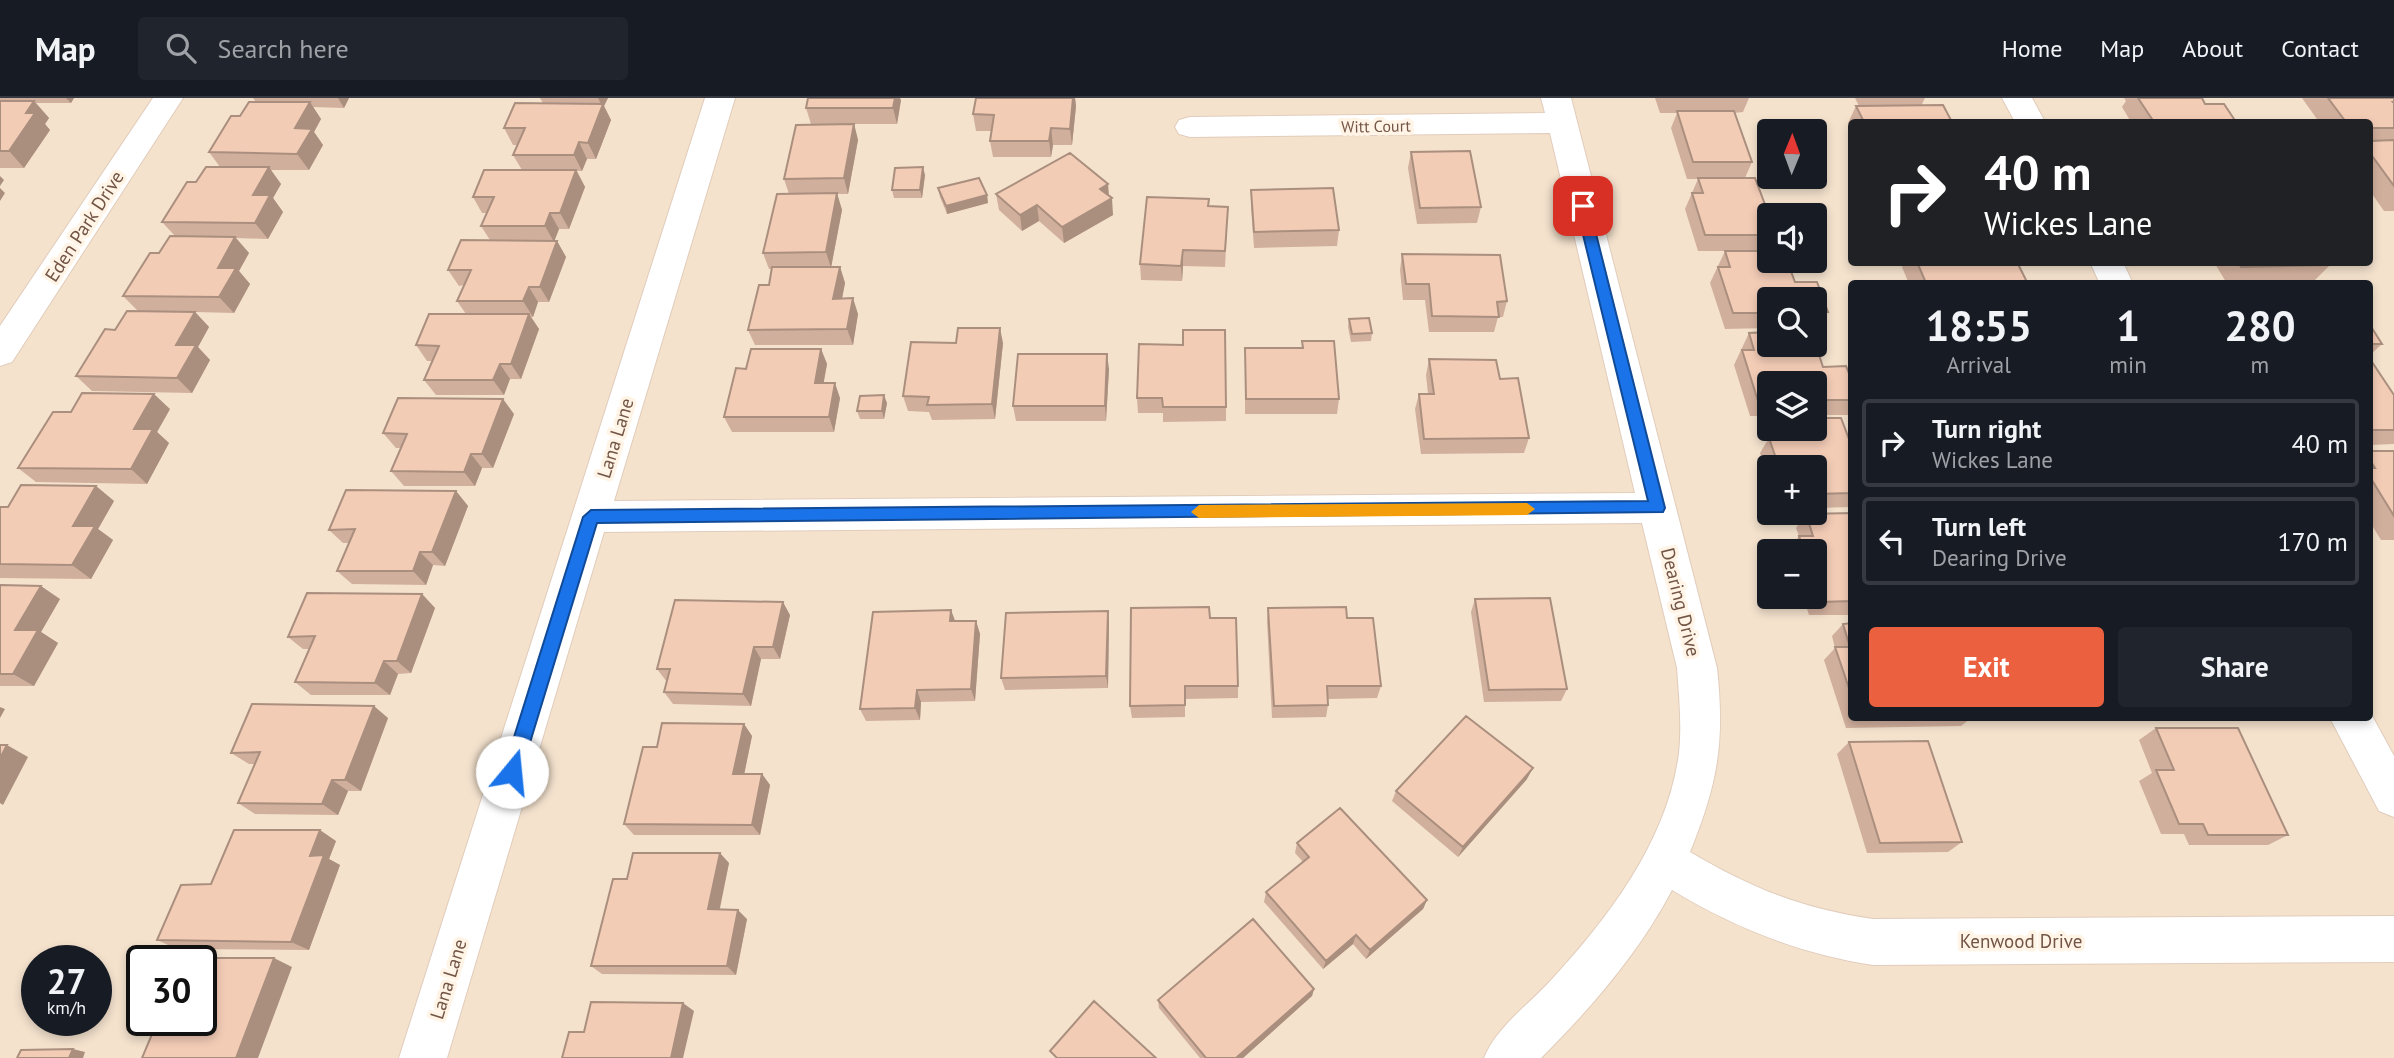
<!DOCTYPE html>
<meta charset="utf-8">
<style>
:root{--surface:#171b24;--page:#20242c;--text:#f1f3f6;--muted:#9ea1a6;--line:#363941;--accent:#eb613f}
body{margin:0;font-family:"PT Sans",sans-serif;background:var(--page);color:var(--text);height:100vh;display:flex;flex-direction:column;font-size:26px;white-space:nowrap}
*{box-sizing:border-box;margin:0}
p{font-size:23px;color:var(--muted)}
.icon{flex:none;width:38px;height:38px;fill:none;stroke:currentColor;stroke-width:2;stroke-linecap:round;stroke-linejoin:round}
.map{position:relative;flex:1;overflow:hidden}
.drawer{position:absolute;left:1848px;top:182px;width:525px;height:441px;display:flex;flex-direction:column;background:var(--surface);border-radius:7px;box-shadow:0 4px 10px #0003}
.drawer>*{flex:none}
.hud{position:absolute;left:1848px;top:21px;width:525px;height:147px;border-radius:7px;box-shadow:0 4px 10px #0003;background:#202124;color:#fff;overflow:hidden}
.needle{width:46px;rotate:1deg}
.tools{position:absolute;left:1757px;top:21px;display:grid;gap:14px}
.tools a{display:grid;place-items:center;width:70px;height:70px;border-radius:7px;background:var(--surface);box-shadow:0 4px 10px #0003;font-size:35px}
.speed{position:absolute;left:21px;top:847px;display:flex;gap:14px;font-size:35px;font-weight:700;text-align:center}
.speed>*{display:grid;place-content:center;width:91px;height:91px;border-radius:50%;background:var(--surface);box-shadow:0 4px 10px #0003;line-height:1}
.speed small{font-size:18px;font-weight:400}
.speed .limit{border:4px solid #111;border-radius:10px;background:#fff;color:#111}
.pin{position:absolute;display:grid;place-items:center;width:60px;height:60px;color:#fff;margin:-30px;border-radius:14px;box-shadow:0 4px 10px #0006}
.me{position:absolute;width:77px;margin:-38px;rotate:17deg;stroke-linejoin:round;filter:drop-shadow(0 0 5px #0008)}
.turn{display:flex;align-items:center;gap:24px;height:147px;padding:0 21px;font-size:32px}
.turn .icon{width:91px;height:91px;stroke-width:2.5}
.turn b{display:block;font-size:49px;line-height:60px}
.eta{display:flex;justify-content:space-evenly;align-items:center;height:119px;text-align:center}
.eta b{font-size:42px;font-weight:700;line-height:49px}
.cta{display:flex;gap:14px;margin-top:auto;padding:14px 21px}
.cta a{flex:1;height:80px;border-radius:7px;background:var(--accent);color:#fff;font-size:28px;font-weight:700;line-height:80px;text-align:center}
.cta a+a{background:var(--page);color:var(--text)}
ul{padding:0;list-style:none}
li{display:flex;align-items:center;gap:21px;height:88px;margin:0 14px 10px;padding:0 7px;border:4px solid var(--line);border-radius:7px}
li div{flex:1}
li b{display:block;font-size:26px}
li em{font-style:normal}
header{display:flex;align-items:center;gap:42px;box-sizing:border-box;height:98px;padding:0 35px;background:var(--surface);border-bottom:2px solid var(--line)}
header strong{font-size:33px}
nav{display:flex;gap:38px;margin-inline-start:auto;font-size:24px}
.search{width:490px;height:63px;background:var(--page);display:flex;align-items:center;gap:18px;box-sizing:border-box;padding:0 24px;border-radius:7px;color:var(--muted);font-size:26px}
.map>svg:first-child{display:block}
.residential{fill:#f4e2cd;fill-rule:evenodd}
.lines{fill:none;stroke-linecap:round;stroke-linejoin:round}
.minor-casing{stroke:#e1ccbb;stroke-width:2}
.minor{fill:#fff;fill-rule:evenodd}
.wall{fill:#d1af9d}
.shaded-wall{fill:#aa8f7f}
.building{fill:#f3ccb6;stroke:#aa8f7f;stroke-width:2}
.route{fill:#1a73e8;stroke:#114b97;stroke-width:2}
.slow{fill:#f59e0b}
.labels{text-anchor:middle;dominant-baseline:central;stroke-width:7;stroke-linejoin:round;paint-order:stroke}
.far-street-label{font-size:16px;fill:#735546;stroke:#fff4e5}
.street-label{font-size:19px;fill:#735546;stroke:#fff4e5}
</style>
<header>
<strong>Map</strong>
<div class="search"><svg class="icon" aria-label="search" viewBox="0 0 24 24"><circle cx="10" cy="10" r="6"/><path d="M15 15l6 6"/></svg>Search here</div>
<nav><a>Home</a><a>Map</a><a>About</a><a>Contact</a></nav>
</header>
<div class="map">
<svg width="2394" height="960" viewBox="0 0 2394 960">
<rect width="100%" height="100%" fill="#fdf0df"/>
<path class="residential" d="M0,0h2394v960h-2394zM1852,24h518v140h-518zM1769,33h46v46h-46zM1769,117h46v46h-46zM1852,186h518v434h-518zM1769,201h46v46h-46zM1769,285h46v46h-46zM1769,369h46v46h-46zM1769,453h46v46h-46zM37,863h59v59h-59zM142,863h59v59h-59z"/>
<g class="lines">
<g class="minor-casing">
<path id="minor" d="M153,0h30l-171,264 -12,4v-40z
M705,0h30l-121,403 1021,-8 -85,-360 -360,4 -11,-3 -4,-7 4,-7 11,-3 355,-4 -4,-15h30l146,570c8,74 1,115 -27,184 61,36 112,57 183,67l521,-3v46l-521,3c-73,-11 -138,-37 -201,-75 -33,63 -81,118 -131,168h-57c13,-32 46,-54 69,-80 57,-62 115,-139 126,-225 3,-28 0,-57 -2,-85l-35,-145 -1038,9 -157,526h-48z
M2002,0h30l13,24h-30z
M2090,164h33l10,22h-33z
M2370,614l24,44v61l-15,-6 -49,-93h40z"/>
</g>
<use href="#minor" class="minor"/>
</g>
<path class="wall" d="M0,0h74l-3,5h-35l13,15 -4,6 5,6 -26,38h-24z
M253,0h96l-5,10 -31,-1 8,12 -7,13 9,13 -14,25h-39l11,14 -8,14 10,14 -15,27 -32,-1 13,15 -10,18 11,13 -16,29 -39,-1 14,15 -11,20 12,13 -18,33 -100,-2 -16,-15 39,-46 23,-19 -15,-15 52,-60 -13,-14 34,-40 24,-15 -11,-15 31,-36 16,-14z
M540,0h68l-4,8 7,14 -15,39h-9l-5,12h-5l8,16 -16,42h-10l-5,12h3l9,16 -17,45h-11l-5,15h-2l8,12 -18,50h-11l-6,16h-68l-12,-15 8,-19h-5l-11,-16 50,-31 -9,-13 7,-16 -5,1 -11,-16 42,-30 -9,-14 6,-13h-5l-9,-16 49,-27 -9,-15 5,-10h-5l-9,-17 39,-25z
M976,0h99l1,8 -4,39h-19l-2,12h-58l-3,-16 1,-10h-15l-3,-17z
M1655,0h94l-6,14 -9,1 18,49 -7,16 24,37v36h-71l-13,-42 13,-30h-11l-16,-51 6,-15h-17z
M1855,0h70l-4,8 31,16h-100v9l-4,-8 8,-17h3z
M2124,0h78l3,6 31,18h-105l-9,-15 4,-6z
M2302,0h92v113h-10l-14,-20v-69h-51z
M901,2l-4,24h-43l4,16 -10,54h-11l5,16 -11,57h9l5,16 -3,15 16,16 -5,31h-98l-7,-15 21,-45 3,-16h-3l-6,-16 26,-59 -5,-15 27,-55 -5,-16z
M1411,54l70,55 -4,16 -60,1 -9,-56z
M925,77l-3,23h-28l-2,-8z
M1108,86l1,12 4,19 -49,28 -25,-22 -17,10 -23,-21 -3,-16z
M938,90l49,7 1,8 -41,11 -7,-17z
M1251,92l88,40 -2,16 -83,2 -3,-42z
M1209,108l19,1 -3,60 -42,-1 -1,15 -41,-1 -1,-16z
M1725,153h44v10h18l8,21h22l11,30 -9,16h-4v-29h-46v29l-44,1 -15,-46z
M1402,156l105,47 -4,16h-5l-4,15h-65l-4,-32h-22l-3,-30z
M1905,164h112l11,22h-119l-7,-17z
M2214,164h114l2,3 -16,16 -88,1z
M1349,221l23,14 -1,8 -20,1 -3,-15z
M2370,227l12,19 -12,11z
M1749,235l103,48v29l-4,5h-33v-32h-46v33h-19l-16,-51z
M1302,243l37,58 -2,15h-92v-66h57z
M1003,245l-8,76 -63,1 -3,-8 -21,-1 -5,-15z
M1139,246l87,63v14l-63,1v-9h-25l-1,-15z
M821,251l6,15 -4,19 17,15 -6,34h-102l-8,-15 22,-48z
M1429,261l71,20 29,59 -5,15 -103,1 -6,-45 4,-15h9l-2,-19z
M2370,264l24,33v49l-24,1z
M1109,271l-3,52h-90l-3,-15z
M887,305l-3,16h-24l-3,-8z
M170,311l-13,23 12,11 -22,41 -111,-2 -18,-14z
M514,316l-21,54h-11l-7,18h-71l-13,-15 10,-23h-5l-13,-15z
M1771,331h44l37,18v60l-37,1v-41h-46v14l-9,-28 9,-15 -1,-4z
M2370,353h24v89h-13l-11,-18z
M96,388l18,15 -16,28 15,11 -22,39 -91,-1v-71h8z
M456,393l12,15 -23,60 -12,-1 -7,20 -74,-1 -15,-13 12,-28h-6l-14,-13z
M1852,415v102h-43l-6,-18h12v-46h-25l-1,-1 10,-14 -3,-8 10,-14z
M0,487l60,14 -19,33 17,11 -24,43h-34z
M422,496l13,14 -24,65 -13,1 -8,21h-79l-16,-13 14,-33h-6l-15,-12z
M1475,501l92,90 -6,12 -77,1 -13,-90z
M1268,510l113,78 -4,12 -49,1v6l-2,12 -54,1 -5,-97z
M1108,513l1,13 -1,64 -103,2 -4,-12z
M790,517l-10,44h-19l-10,47 -78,-2 -9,-12 3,-10 -10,-13z
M1210,520l28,68v12l-53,1v18l-53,1 -2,-12z
M955,523h21l4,13 -5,67 -54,1 -1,18 -54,1 -6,-12z
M1852,525v95h119l-10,8 -115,2 -22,-68 11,-12 -3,-12 11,-12z
M388,620l-27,73h-13l-10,24 -83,-1 -17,-11 17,-39h-6l-18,-11z
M744,626l8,12 -8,38h18l8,11 -10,50h-126l-10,-11 33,-77z
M2156,630l132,107 -20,10h-79l-5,-11h-23l-22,-53 13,-8 -13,-33z
M1849,644l113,100 -14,10 -81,1 -30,-99z
M1527,681l-69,78 -66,-56 4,-10z
M336,743l-7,18 11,6 -31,85 -132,-1 -20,-9 54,-56z
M1297,745l130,57 -4,9 -57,50 -13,-15 -30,25 -59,-67 2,-10 37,-30 -8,-9z
M729,765l-10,46 28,10 -11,56 -134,-1 -11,-8 36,-87z
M1314,891l-2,7 -69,62h-43l-41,-50 -1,-8z"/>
<path class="shaded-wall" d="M66,0h8l-3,5z
M338,0h11l-5,10z
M598,0h10l-4,8 7,14 -15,39 -8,-16 14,-37z
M895,0h5l1,2 -4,24 -4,-16z
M1073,0h2l1,8 -4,39 -2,-16z
M34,3l15,17 -4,6 5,6 -26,38 -15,-17 17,-38z
M310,4l11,17 -7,13 9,13 -14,25 -12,-16 -2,-26z
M854,26l4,16 -10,54 -4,-16z
M1051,30l2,17 -2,12 -2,-16z
M579,44l8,17 -5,12 -8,-16z
M269,69l12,17 -8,14 10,14 -15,27 -13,-16 -2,-28z
M923,69l2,8 -3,23 -2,-8z
M576,72l9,17 -16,42 -9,-16z
M0,78l4,4 -4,6z
M1108,86l1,16 3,-2 1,17 -49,28 -2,-16 38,-38z
M0,90l5,5 -5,8z
M837,95l5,17 -11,58 -5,-16z
M987,97l1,8 -41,11 -1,-8z
M1037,107l2,16 -17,10 -2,-16z
M550,115l9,16 -5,13 -9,-16z
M235,139l14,16 -10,18 11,13 -16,29 -15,-16 -1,-29z
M557,143l9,16 -17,45 -9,-15z
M1183,152v16l-1,15 -1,-15z
M840,169l5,16 -6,31 -6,-15z
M529,189l9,15 -5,15 -10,-16z
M853,200l5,16 -5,31 -6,-16z
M195,214l14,15 -11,20 12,13 -18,33 -15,-15 -1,-33z
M529,216l10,15 -18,50 -10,-15z
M1000,230l3,15 -8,76 -3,-15z
M821,251l6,15 -6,34 -6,-15z
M1107,256l2,15 -3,52 -1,-15z
M500,266l10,15 -6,16 -11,-15z
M835,285l5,15 -6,34 -5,-15z
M154,296l16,15 -13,23 12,11 -22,41 -16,-15 3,-40z
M884,297l3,8 -3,16 -2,-8z
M503,301l11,15 -21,54 -11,-14z
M471,356l11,14 -7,18 -11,-14z
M96,388l18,15 -16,28 15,11 -22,39 -19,-14 1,-39z
M456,393l12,15 -23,60 -13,-14z
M420,454l13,13 -7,20 -13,-14z
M41,488l19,13 -19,33 17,11 -24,43 -21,-12 2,-44z
M422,496l13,14 -24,65 -14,-12z
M783,504l7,13 -10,44 -7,-12z
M951,512l5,13 -6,-2z
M1108,513l1,13 -1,64 -2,-12z
M976,523l4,13 -5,67 -4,-12z
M754,549l7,12 -10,47 -8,-12z
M384,563l14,13 -8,21 -15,-12z
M917,592l4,12 -1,18 -5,-12z
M374,608l14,12 -27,73 -16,-11z
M0,609l5,2 -5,9z
M744,626l8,12 -10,49 -9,-11z
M7,647l21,12 -25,48 -3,-2v-45z
M1533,670l-6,11 -69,78 5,-10z
M762,676l8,11 -10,50 -8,-10z
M332,682l16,11 -10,24 -16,-11z
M320,732l16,11 -7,18 11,6 -31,85 -18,-8 19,-86z
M720,755l9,10 -11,55 -10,-9z
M1427,802l-4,9 -57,50 4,-9z
M738,812l9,9 -11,56 -9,-9z
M1356,837l-3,9 -30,25 3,-8z
M274,860l18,9 -34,91h-22z
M1314,891l-2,7 -69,62h-7z
M683,905l11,8 -11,47h-12z
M73,951l12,3 -2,6h-14z"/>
<path class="building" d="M808,0h87l-2,10h-87z
M976,0h97l-3,31 -19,-1 -2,13h-59l4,-26 -21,-1z
M2138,0h64l3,6h19l12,18h-82z
M2328,0h66v4h-1l1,1v25h-24v-6h-24z
M0,3h34l-8,12h9l-26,38h-9z
M249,4h61l-15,26 17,1 -15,25 -88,-2 22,-36h9z
M515,5l88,1 -15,39 -9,-1 -5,13h-61l12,-27h-21z
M1943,7l9,17h-88l-8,-16z
M1677,13h57l18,51h-59z
M854,26l-10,54 -60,1 12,-54z
M2394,42v46l-24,-33v-12z
M1470,53l11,56 -61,1 -9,-56z
M1070,55l38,31 -8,5 12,9 -50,29 -25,-22 -17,10 -24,-21z
M206,69h63l-16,28h17l-15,28 -93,-1 25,-40h9z
M923,69l-3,23h-28l3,-22z
M484,72h92l-16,43h-10l-5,13h-64l13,-29h-21z
M979,80l8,17 -41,11 -8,-18z
M1698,80h57l11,29h20l4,8h-21v20h-64l-13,-42h11z
M1333,90l6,42 -85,2 -3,-42z
M837,95l-11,59 -63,1 14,-59z
M1147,99l62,2 -1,7 20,1 -3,44 -42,-1 -2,16 -41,-2z
M170,138l65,1 -17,31h18l-17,29 -96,-1 27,-43h9z
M461,142l96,1 -17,46h-11l-6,14h-66l14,-31h-23z
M1725,153h44v10h18l8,21h22l11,30h-13v-13h-46v14h-36l-15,-46h12z
M1402,156l98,1 7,46 -10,1 2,15 -67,-1 -3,-32h-23z
M1917,164h100l11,22 -102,-1z
M2238,164h90l2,3 -89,2z
M772,169h68l-7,32 20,-1 -6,31 -99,1 11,-45h10z
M2320,184l1,2 -61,-1z
M127,213l68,1 -19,33h20l-19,33 -101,-2 29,-47 10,1z
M429,216h100l-18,50h-11l-7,16h-69l15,-34 -23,-1z
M1369,220l3,15 -20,1 -3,-15z
M2370,227l12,19h-12z
M958,230h42l-8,76 -65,1 2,-8 -26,-1 8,-54 45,1z
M1183,232h42l1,77h-63l-1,-9h-25l2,-54 44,1z
M1769,234v13h46v-2l8,24 23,-1 6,15v19h-37v-17h-46v18h-11l-16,-51h12l-5,-17z
M1302,243h32l5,58h-93l-1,-51h58z
M751,251h70l-6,34h20l-6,34h-105l12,-49 10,1z
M1018,256h89l-2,52h-92z
M1429,261l67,1 4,19 18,-1 11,60 -105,1 -5,-45h15z
M2370,264h2l22,33v35h-24z
M82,295l72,1 -20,35h19l-22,40 -113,-1 35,-56h18z
M884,297l-2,16h-25l3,-15z
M398,300l105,1 -21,55h-11l-7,18 -73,-1 16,-37 -24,-1z
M1815,320h26l11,29v46l-37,1v-27h-36l-10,-29h14l-3,-9h35z
M2370,353h24v65l-24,-39v-9h5l-5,-8z
M21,387l75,1 -23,40h22l-23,39 -72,-1v-57h8z
M346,392l110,1 -24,61h-12l-7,19h-76l18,-42 -26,1z
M1852,415v88l-33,1 -4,-15v-36h-11l-5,-15h14l-7,-22z
M0,487l41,1 -26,44h23l-25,44h-13z
M307,495l115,1 -25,67h-13l-9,22 -80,-1 20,-46 -27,1z
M1550,500l17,91 -78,1 -14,-91z
M675,502l108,2 -10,45h-19l-11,47 -79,-2 6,-23h-13z
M1209,509l1,11h26l2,68h-53v19l-55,1 1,-98z
M1346,509l1,11h26l8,68h-54l1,19 -54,1 -6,-98z
M951,512l-1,11h26l-5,68 -54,1 -2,18 -55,1 13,-97z
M1108,513l-2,65 -105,2 5,-65z
M1852,525v74l-17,-50h15l-7,-23z
M252,606l122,2 -29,74h-13l-10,24 -84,-1 22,-51 -29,1z
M1466,618l67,52 -70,79 -67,-56z
M662,625l82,1 -11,50h29l-10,51 -128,-1 19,-77h14z
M2156,630h82l50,107h-80l-5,-11h-24l-23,-54h18z
M1928,643l34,101 -82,1 -31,-101z
M0,647h7l-7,13z
M1340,710l87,92 -57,50 -14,-15 -30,26 -60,-69 43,-35 -12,-14z
M234,732h86l-10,26 14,-1 -33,87 -134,-2 24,-55 30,-1z
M633,755h87l-12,56 30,1 -11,56h-136l22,-87h14z
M1253,821l61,70 -78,69h-30l-48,-58z
M184,860h90l-38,100h-94l16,-38h43v-59h-18z
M1094,903l62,57h-99l-7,-7z
M591,904l92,1 -12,55h-109l7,-26h15z
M73,951l-4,9h-52l4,-8z"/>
<path class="route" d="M1583,103l6,5 76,302 -2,4 -1066,11 -76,249 -3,5 -6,3 -6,-3 -3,-5 80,-255 8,-7 1057,-9 -72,-295z"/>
<path class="slow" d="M1527,405l8,6 -8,6 -328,3 -8,-6 8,-7z"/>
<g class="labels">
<g class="far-street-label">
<text transform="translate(1376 28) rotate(-1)">Witt Court</text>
</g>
<g class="street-label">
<text transform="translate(84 128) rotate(-57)">Eden Park Drive</text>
<text transform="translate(615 340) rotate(-73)">Lana Lane</text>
<text transform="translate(1681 504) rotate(76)">Dearing Drive</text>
<text x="2021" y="843">Kenwood Drive</text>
<text transform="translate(448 881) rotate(-73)">Lana Lane</text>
</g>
</g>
</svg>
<div class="tools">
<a><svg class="needle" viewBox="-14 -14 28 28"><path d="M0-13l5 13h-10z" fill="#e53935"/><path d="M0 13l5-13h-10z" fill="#9ea1a6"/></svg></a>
<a><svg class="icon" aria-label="sound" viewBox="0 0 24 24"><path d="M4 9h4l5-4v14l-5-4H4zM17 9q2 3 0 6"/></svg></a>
<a><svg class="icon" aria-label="search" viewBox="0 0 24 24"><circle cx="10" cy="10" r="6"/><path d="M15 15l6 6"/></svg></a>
<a><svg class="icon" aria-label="layers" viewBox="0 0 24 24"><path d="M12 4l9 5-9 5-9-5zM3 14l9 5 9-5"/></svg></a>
<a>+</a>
<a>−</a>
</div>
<div class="speed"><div>27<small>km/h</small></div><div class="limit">30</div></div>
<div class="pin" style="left:1583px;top:108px;background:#d93025"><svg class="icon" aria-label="arrive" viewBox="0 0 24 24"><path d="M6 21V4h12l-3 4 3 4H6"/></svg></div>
<svg class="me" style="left:512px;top:674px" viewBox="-20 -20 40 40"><circle r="19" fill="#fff"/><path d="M0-13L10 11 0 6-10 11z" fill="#1a73e8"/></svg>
<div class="hud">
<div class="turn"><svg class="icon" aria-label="right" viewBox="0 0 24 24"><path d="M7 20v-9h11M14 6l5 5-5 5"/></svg><div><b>40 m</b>Wickes Lane</div></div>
</div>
<section class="drawer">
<div class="eta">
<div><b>18:55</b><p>Arrival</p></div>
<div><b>1</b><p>min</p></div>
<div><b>280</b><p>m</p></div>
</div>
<ul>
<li><svg class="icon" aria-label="right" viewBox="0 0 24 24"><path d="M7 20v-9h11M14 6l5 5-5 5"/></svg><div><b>Turn right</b><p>Wickes Lane</p></div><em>40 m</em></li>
<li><svg class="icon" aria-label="left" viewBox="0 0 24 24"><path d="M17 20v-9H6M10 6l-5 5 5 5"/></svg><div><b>Turn left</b><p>Dearing Drive</p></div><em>170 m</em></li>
</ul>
<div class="cta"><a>Exit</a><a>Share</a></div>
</section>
</div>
